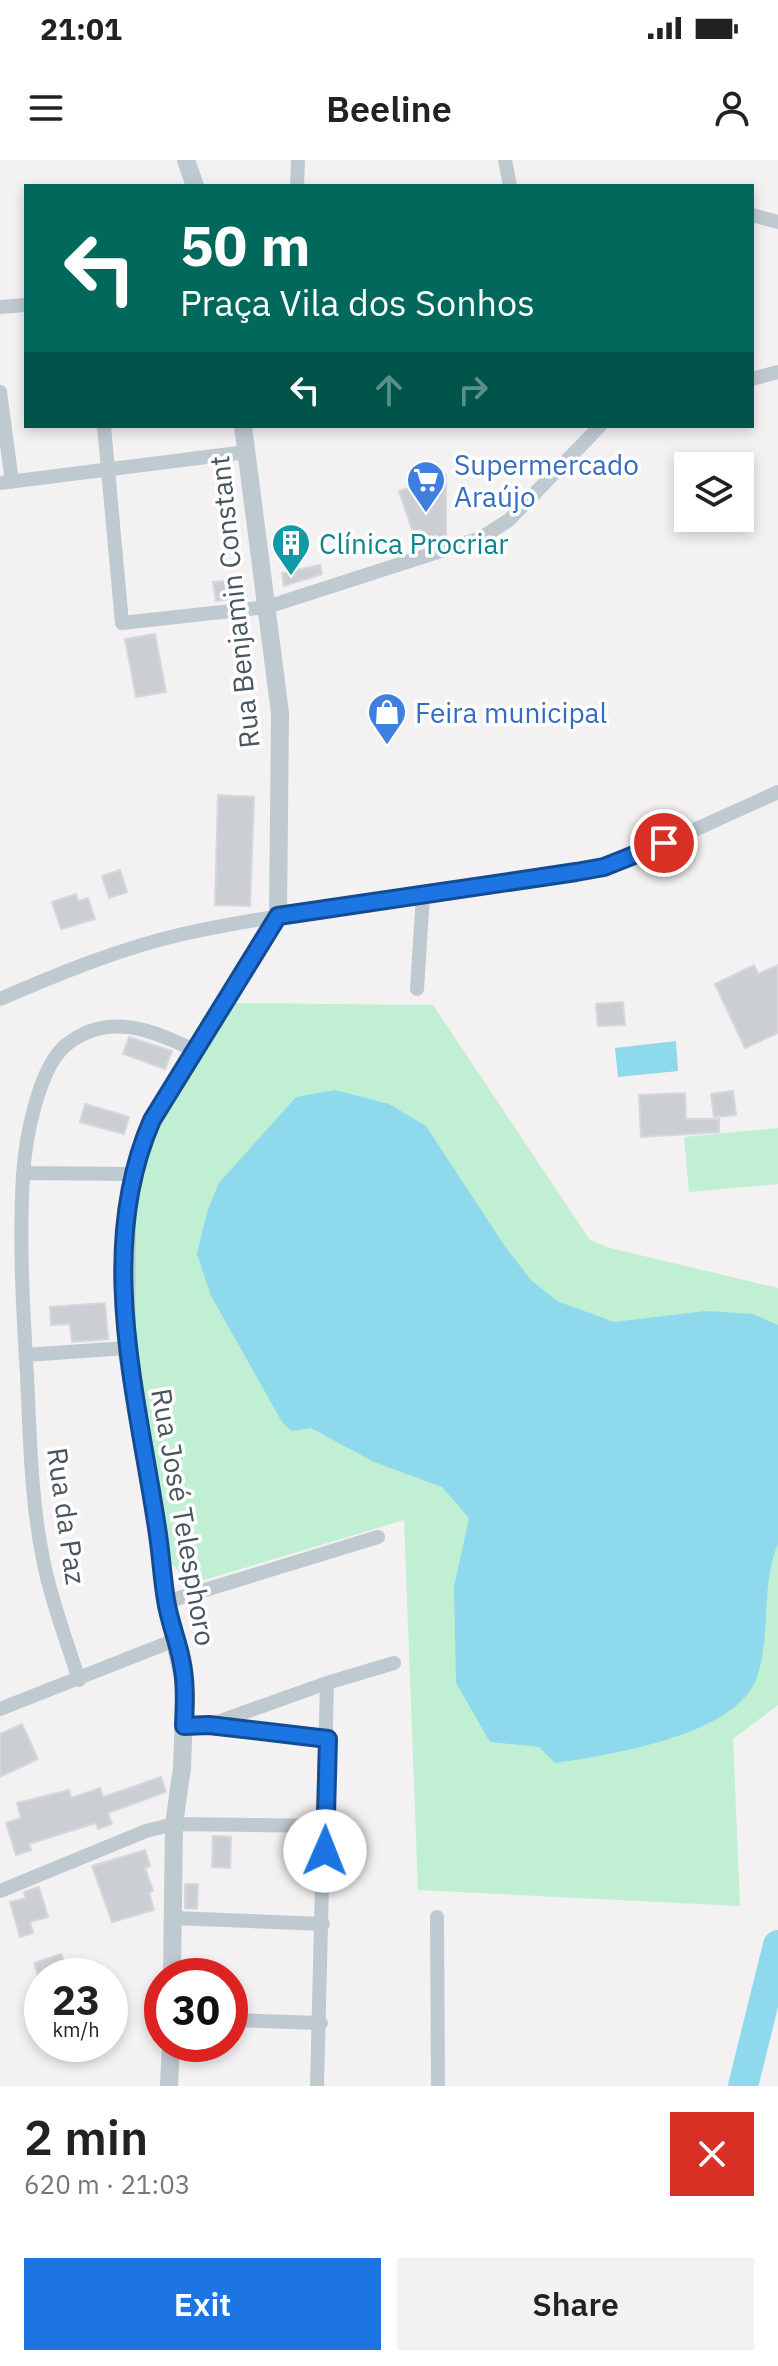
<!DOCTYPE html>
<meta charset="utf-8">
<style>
:root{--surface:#fff;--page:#f2f2f2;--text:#222;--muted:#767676;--accent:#1c75e3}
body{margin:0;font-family:"IBM Plex Sans",sans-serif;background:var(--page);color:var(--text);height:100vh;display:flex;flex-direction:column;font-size:30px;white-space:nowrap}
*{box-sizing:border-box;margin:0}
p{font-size:26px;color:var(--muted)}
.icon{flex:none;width:44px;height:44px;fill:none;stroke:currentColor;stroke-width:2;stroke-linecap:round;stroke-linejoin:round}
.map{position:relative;height:1926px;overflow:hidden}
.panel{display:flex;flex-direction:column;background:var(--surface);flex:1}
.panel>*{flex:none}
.banner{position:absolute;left:24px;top:24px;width:730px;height:244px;border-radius:0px;box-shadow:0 4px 12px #0003;background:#00695c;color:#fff;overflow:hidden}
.controls{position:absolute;left:674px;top:292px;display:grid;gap:16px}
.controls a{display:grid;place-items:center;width:80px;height:80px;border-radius:0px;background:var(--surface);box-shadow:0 4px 12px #0003;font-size:40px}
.speed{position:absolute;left:24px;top:1798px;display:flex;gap:16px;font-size:40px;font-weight:700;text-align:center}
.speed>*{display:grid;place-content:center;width:104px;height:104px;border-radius:50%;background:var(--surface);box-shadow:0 4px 12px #0003;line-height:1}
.speed small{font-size:20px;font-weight:400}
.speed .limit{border:12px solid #d22;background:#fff;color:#111}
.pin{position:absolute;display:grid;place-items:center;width:68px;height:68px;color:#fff;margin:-34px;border:4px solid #fff;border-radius:50%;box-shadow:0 2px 8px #0007}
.me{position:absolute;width:88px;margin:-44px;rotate:1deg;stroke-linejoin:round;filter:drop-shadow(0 0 6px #0008)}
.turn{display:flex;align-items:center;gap:28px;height:168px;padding:0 24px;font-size:36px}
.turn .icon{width:104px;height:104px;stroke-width:2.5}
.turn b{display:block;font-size:56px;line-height:68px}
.lanes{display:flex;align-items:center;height:76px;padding:0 24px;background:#0003;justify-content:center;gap:40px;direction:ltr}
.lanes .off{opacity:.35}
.round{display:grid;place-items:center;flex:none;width:84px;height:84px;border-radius:0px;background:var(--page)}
.headline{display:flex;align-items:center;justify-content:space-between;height:136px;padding:0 24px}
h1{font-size:48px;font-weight:600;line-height:60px}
.button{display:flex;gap:16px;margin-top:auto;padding:16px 24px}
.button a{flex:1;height:92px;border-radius:0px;background:var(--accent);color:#fff;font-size:32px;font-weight:600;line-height:92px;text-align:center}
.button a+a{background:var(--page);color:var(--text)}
.status{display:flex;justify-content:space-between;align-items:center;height:56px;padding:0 40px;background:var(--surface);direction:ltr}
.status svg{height:22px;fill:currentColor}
header{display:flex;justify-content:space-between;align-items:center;height:104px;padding:0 24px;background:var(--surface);font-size:36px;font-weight:600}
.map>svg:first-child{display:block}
.green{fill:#c1efd3}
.water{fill:#8fd9ec}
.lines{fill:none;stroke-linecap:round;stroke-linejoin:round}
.river{stroke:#8fd9ec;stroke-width:30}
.building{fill:#cbced3;stroke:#d5d7dc;stroke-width:2}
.minor{stroke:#bfc9d0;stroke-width:14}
.tertiary{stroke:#bfc9d0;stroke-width:18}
.route-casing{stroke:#124c94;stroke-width:20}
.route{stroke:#1c75e3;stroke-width:14}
.labels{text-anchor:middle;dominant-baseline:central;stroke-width:7;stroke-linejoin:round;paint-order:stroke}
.shop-label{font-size:28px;fill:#366cbe;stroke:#fff;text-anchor:start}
.culture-label{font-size:28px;fill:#0d838f;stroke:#fff;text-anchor:start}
.street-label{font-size:28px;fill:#49555f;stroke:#fff}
</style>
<div class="status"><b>21:01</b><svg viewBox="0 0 49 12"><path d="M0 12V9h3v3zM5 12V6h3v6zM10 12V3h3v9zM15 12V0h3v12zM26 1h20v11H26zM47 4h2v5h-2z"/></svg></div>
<header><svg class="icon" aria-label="menu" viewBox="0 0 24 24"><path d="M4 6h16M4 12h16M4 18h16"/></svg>Beeline<svg class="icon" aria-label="person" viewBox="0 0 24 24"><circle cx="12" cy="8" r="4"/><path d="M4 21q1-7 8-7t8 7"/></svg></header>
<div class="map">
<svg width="778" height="1926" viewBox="0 0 778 1926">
<rect width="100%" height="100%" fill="#f3f1f1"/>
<path class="green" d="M233,843l200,2 157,235 20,8 168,40v417l-45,34 7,167 -322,-16 -14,-370 -213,64 -21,-22 -36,-207 -3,-145 22,-84z
M778,968v56l-89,8 -5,-55z"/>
<path class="water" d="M676,881l2,30 -60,6 -3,-29z
M335,930l54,14 37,22 78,119 27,35 26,21 57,21 92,-11 47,3 25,11v219c-18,42 -6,89 -21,133 -20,59 -149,78 -202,86l-16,-16 -49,-5 -34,-59 -2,-96 15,-69 -27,-31 -68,-25 -63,-34 -20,3 -9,-9 -71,-126 -14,-42 10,-42 12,-29 77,-86z"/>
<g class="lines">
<path class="river" d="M743,1926l35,-141"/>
</g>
<path class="building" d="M446,315v63l-28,9 -19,-56z
M320,405l2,9 -38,12 -2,-13z
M244,419l3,18 -31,4 -3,-19z
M155,474l11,58 -30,5 -11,-58z
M218,635l36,2 -4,109 -35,-1z
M120,710l7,22 -18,6 -7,-22z
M76,734l2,7 10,-3 7,21 -34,10 -9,-27z
M754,805l4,9 20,-9v68l-33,15 -30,-64z
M623,842l2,23 -27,1 -2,-22z
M129,877l43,14 -7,18 -42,-15z
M733,931l3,24 -22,2 -3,-23z
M685,933l1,26h33v13l-78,5 -2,-42z
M85,944l44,13 -5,17 -44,-12z
M105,1143l3,36 -36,3 -2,-18 -19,1 -1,-18z
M22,1564l16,35 -38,18v-43z
M161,1617l5,15 -58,21 4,11 -14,5 -2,-6 -67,21 2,6 -15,5 -10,-32 15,-5 -4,-15 52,-13 2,8 29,-10 3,9z
M213,1676l18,1 -1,31 -18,-1z
M145,1690l5,16 -5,2 8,23 -4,2 5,17 -42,12 -20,-56z
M185,1724h13l-1,25 -12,-1z
M39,1727l9,30 -18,5 3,11 -13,4 -10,-35 16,-4 -2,-6z
M61,1794l6,15 -28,10 -5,-16z"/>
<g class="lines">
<path class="minor" d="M505,0l5,26
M297,26l1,-26
M752,55l26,7
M0,147l26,-2
M752,219l26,-7
M0,232l12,90
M104,266l18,197 145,-16 214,-69 28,-18 91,-94
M0,323l246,-31
M417,829l6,-94
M0,839c58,-25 121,-51 183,-65 139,-30 282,-40 421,-67l35,-12 139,-63
M23,1013l110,1
M26,1195l100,-7
M166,1442l212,-65
M79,1520c-12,-38 -27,-77 -35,-116 -13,-61 -14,-125 -17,-188 -4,-66 -8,-134 -4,-200 2,-35 15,-108 43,-131 42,-34 87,-15 130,6
M0,1549l175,-69
M209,1565l118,-42 67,-20
M184,1566l25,-1 119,14
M0,1731l146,-60 28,-7 151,2
M437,1757l1,169
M174,1758l149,6
M230,1860l91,3
M317,1926l10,-403"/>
<path class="tertiary" d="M186,0l9,26
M172,1816l2,-152 8,-56 3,-81 -19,-85 -9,-75 -31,-179 1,-133 6,-41 19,-54 126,-204 2,-203 -37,-287
M169,1926l2,-42"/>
</g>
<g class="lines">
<g class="route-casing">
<path id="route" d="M325,1691l3,-112 -119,-14 -25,1c1,-23 2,-45 -3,-67 -4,-20 -12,-39 -15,-59 -4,-24 -5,-48 -9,-72 -20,-133 -62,-278 -5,-408l126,-204 298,-44 28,-5 60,-24"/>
</g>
<use href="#route" class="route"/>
</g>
<defs>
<g id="supermarket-pin" transform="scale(2)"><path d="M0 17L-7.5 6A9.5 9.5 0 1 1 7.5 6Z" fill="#3f7fe0" stroke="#fff"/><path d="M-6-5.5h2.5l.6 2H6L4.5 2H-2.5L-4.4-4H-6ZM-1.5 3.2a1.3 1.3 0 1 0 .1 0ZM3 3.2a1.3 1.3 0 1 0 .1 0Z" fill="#fff"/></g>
<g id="building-pin" transform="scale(2)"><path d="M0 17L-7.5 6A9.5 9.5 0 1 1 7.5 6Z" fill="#0f9aa8" stroke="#fff"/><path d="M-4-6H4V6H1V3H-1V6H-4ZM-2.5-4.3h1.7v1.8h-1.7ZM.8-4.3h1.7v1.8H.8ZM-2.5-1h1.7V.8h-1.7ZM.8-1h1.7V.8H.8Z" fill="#fff"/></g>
<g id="shop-pin" transform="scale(2)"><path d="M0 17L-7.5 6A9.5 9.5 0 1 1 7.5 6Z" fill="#3f7fe0" stroke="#fff"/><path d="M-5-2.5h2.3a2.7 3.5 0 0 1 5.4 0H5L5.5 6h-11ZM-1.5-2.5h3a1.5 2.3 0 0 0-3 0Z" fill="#fff"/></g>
</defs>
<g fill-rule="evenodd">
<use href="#supermarket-pin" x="426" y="320"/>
<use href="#building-pin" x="291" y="383"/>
<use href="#shop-pin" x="387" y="552"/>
</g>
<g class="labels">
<g class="shop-label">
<text x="454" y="304">Supermercado<tspan x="454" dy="32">Araújo</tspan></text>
<text x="415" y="552">Feira municipal</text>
</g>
<g class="culture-label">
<text x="319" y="383">Clínica Procriar</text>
</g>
<g class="street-label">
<text transform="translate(234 442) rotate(-96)">Rua Benjamin Constant</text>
<text transform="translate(67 1356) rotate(82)">Rua da Paz</text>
<text transform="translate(184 1357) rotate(80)">Rua José Telesphoro</text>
</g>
</g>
</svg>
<div class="controls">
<a><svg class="icon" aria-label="layers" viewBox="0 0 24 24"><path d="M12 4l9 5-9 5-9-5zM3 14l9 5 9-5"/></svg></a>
</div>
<div class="speed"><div>23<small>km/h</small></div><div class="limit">30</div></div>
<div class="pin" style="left:664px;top:683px;background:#d93025"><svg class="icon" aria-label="arrive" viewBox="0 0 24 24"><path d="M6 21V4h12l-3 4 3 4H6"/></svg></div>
<svg class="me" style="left:325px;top:1691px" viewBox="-20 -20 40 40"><circle r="19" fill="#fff"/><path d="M0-13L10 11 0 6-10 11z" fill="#1c75e3"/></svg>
<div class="banner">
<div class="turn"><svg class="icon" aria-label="left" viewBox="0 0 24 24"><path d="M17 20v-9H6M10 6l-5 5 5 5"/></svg><div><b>50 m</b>Praça Vila dos Sonhos</div></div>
<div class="lanes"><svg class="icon" aria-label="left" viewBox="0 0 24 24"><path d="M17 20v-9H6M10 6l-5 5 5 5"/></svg><svg class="icon off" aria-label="ahead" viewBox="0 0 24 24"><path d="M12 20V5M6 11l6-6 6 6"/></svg><svg class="icon off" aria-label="right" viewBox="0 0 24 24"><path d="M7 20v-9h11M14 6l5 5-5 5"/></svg></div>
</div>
</div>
<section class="panel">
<div class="headline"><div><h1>2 min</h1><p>620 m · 21:03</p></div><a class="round" style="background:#d93025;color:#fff"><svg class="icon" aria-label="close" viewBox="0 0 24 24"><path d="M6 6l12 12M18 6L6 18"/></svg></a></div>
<div class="button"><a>Exit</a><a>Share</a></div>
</section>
